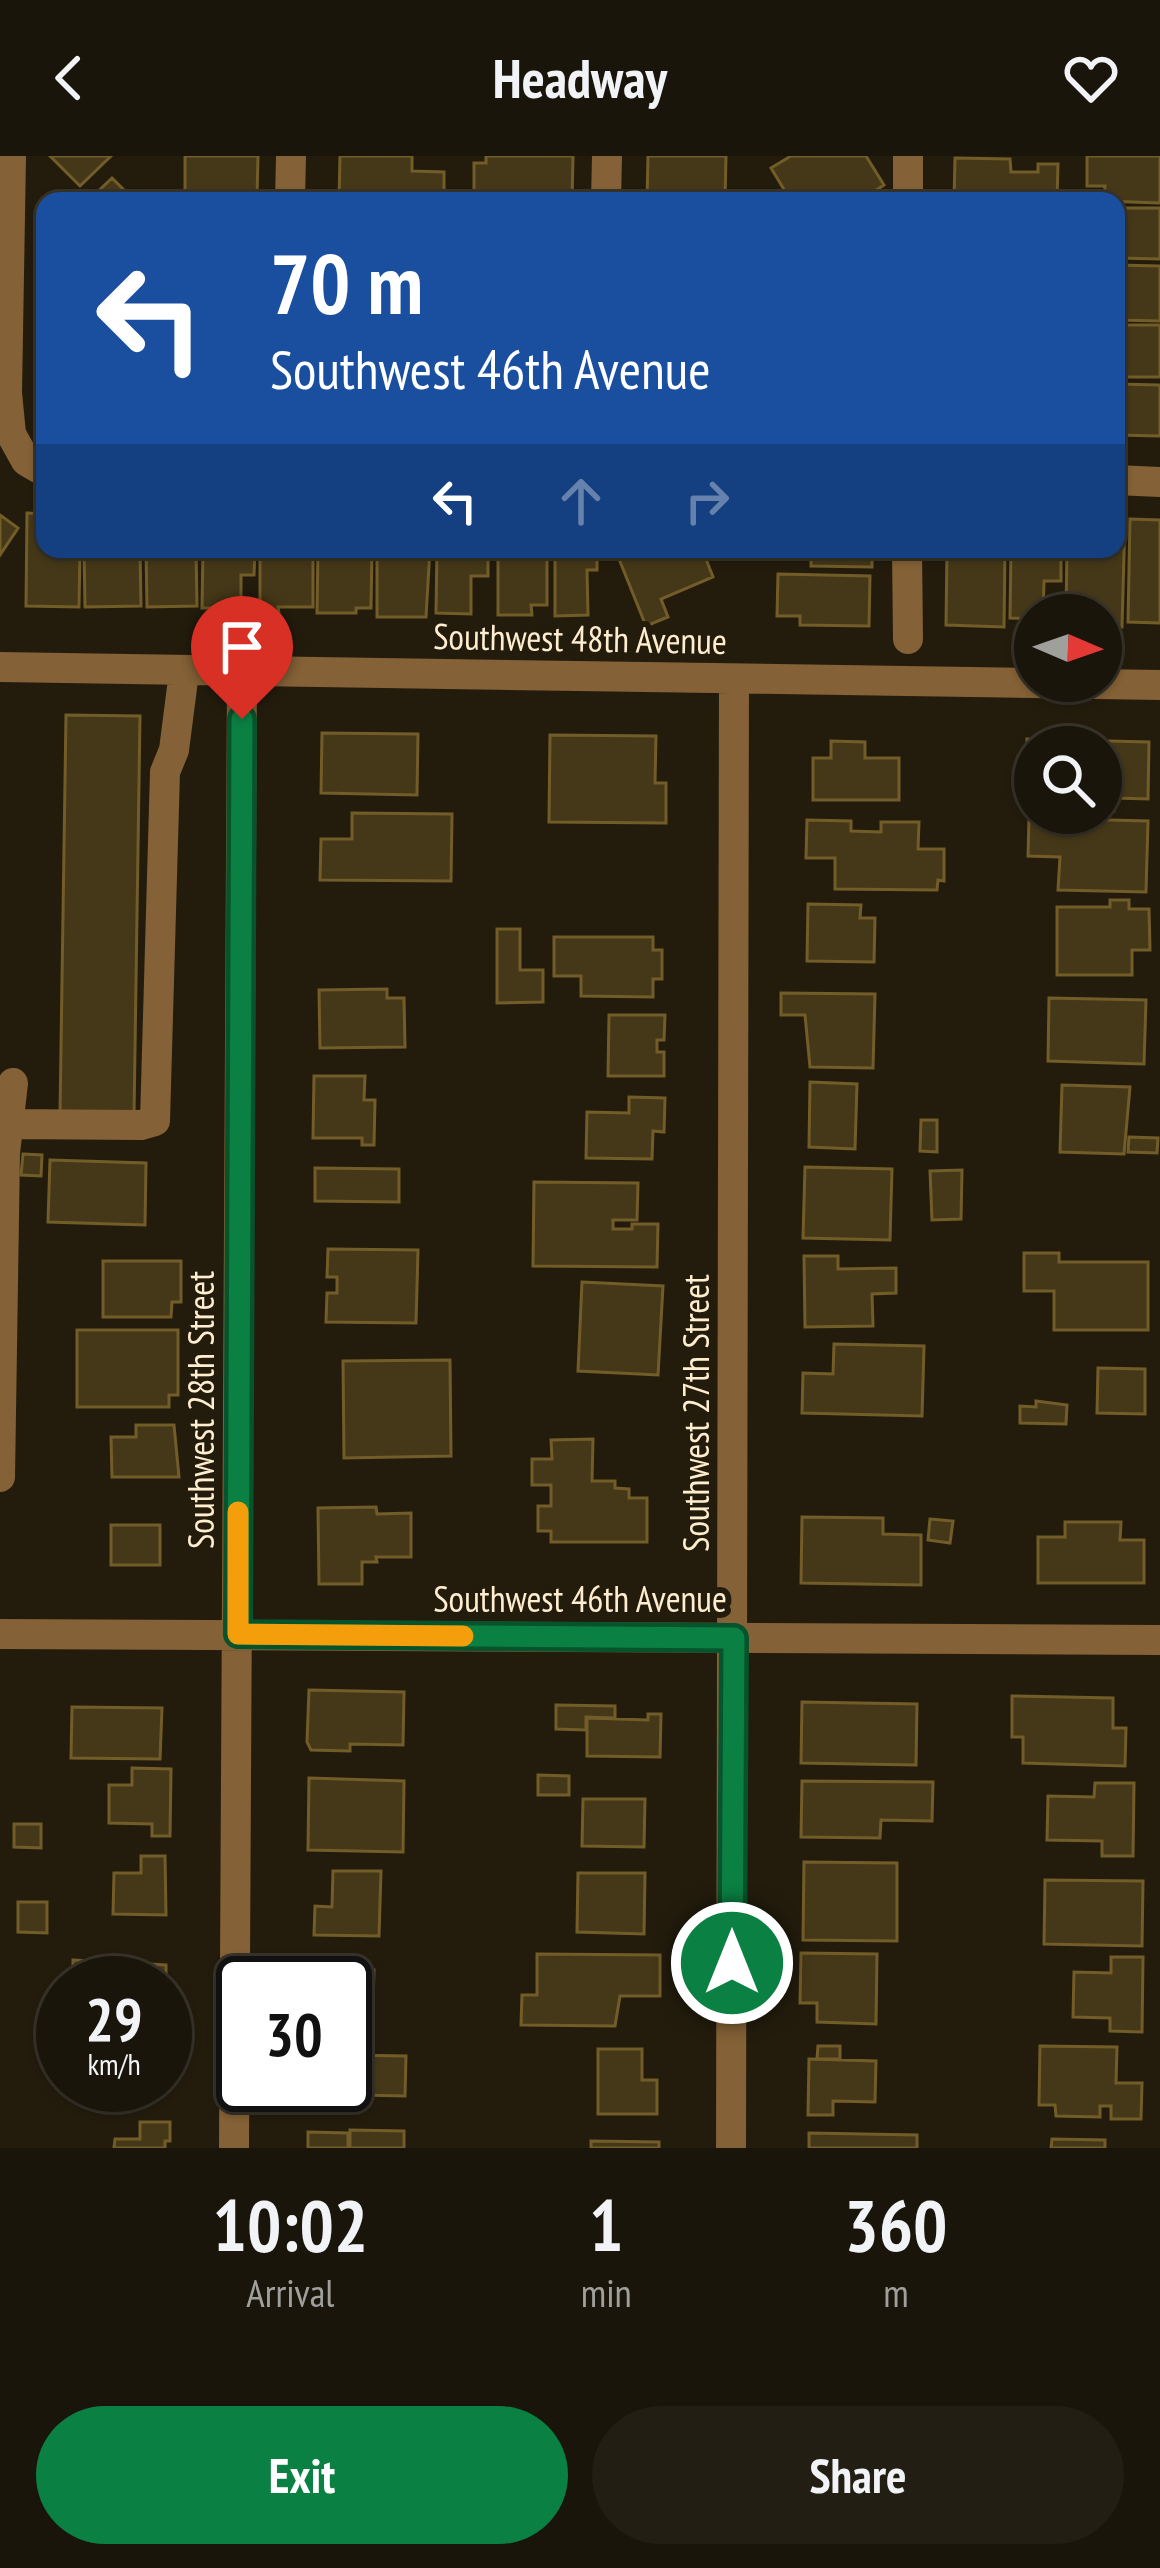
<!DOCTYPE html>
<style>
:root{--surface:#1a150a;--page:#231e13;--text:#f1f3f6;--muted:#9f9f9c;--line:#38342b;--accent:#0b8043}
body{margin:0;font-family:"PT Sans Narrow",sans-serif;background:var(--page);color:var(--text);height:100vh;display:flex;flex-direction:column;font-size:45px;white-space:nowrap}
*{box-sizing:border-box;margin:0}
p{font-size:39px;color:var(--muted)}
.icon{flex:none;width:66px;height:66px;fill:none;stroke:currentColor;stroke-width:2;stroke-linecap:round;stroke-linejoin:round}
.map{position:relative;height:1992px;overflow:hidden}
.details{display:flex;flex-direction:column;background:var(--surface);flex:1}
.details>*{flex:none}
.guide{position:absolute;left:36px;top:36px;width:1089px;height:366px;border-radius:24px;box-shadow:0 3px 9px #0004,0 0 0 3px var(--line);background:#1a4fa0;color:#fff;overflow:hidden}
.needle{width:78px;rotate:92deg}
.tools{position:absolute;left:1014px;top:438px;display:grid;gap:24px}
.tools a{display:grid;place-items:center;width:108px;height:108px;border-radius:50%;background:var(--surface);box-shadow:0 3px 9px #0004,0 0 0 3px var(--line);font-size:60px}
.speed{position:absolute;left:36px;top:1800px;display:flex;gap:24px;font-size:60px;font-weight:700;text-align:center}
.speed>*{display:grid;place-content:center;width:156px;height:156px;border-radius:50%;background:var(--surface);box-shadow:0 3px 9px #0004,0 0 0 3px var(--line);line-height:1}
.speed small{font-size:30px;font-weight:400}
.speed .limit{border:6px solid #111;border-radius:18px;background:#fff;color:#111}
.pin{position:absolute;display:grid;place-items:center;width:102px;height:102px;color:#fff;margin:-123px -51px;border-radius:50% 50% 50% 0;rotate:-45deg;box-shadow:0 0 12px #0007}
.pin .icon{rotate:45deg}
.me{position:absolute;width:132px;margin:-66px;rotate:0deg;stroke-linejoin:round;filter:drop-shadow(0 0 9px #0008)}
.turn{display:flex;align-items:center;gap:42px;height:252px;padding:0 36px;font-size:54px}
.turn .icon{width:156px;height:156px;stroke-width:2.5}
.turn b{display:block;font-size:84px;line-height:102px}
.lanes{display:flex;align-items:center;height:114px;padding:0 36px;background:#0003;justify-content:center;gap:60px;direction:ltr}
.lanes .off{opacity:.35}
.eta{display:flex;justify-content:space-evenly;align-items:center;height:204px;text-align:center}
.eta b{font-size:72px;font-weight:700;line-height:84px}
.action{display:flex;gap:24px;margin-top:auto;padding:24px 36px}
.action a{flex:1;height:138px;border-radius:72px;background:var(--accent);color:#fff;font-size:48px;font-weight:700;line-height:138px;text-align:center}
.action a+a{background:var(--page);color:var(--text)}
header{display:flex;justify-content:space-between;align-items:center;height:156px;padding:0 36px;background:var(--surface);font-size:54px;font-weight:700}
.map>svg:first-child{display:block}
.building{fill:#453818;stroke:#725d29;stroke-width:3}
.lines{fill:none;stroke-linecap:round;stroke-linejoin:round}
.minor{stroke:#846136;stroke-width:30}
.route-casing{stroke:#07532c;stroke-width:30}
.route{stroke:#0b8043;stroke-width:21}
.slow{stroke:#f59e0b;stroke-width:21}
.labels{text-anchor:middle;dominant-baseline:central;stroke-width:12;stroke-linejoin:round;paint-order:stroke}
.street-label{font-size:36px;fill:#ffedcf;stroke:#231c0d}
</style>
<header><svg class="icon" aria-label="back" viewBox="0 0 24 24"><path d="M15 5l-7 7 7 7"/></svg>Headway<svg class="icon" aria-label="heart" viewBox="0 0 24 24"><path d="M12 20l-8-8c-3-5 5-10 8-4 3-6 11-1 8 4z"/></svg></header>
<div class="map">
<svg width="1160" height="1992" viewBox="0 0 1160 1992">
<rect width="100%" height="100%" fill="#231c0d"/>
<path class="building" d="M50,0h61l-31,30z
M185,0h73l-1,41 -72,-1z
M340,0h72v15l32,1v29h-105z
M486,0h87l-1,45 -98,-2v-36h12z
M648,0h78l-1,45h-78z
M791,0h75l18,29 -25,16h-68l-20,-33z
M1087,0h73v47l-56,-2 1,-15h-18z
M955,2l55,1 1,13h27v-8h20l-1,37h-103z
M112,22l23,23h-47z
M1116,52h44v51l-43,-1z
M1116,109l44,1v55l-44,-1z
M1116,169h44v52h-44z
M1116,228l44,1v51l-44,-1z
M27,357l18,1v35h35l-1,58 -53,-1z
M0,359l18,13 -18,27z
M1116,362h9l-3,109h-21v-12h-35l1,-66h49z
M1130,363l30,1v103l-32,-1z
M84,393h56l1,57 -56,1z
M146,393h50l1,57 -50,1z
M203,393h52l-1,26h-13v33h-39z
M260,393h53v58h-35l1,6 -19,1z
M318,393h54l-1,59h-15v5h-39z
M377,393h53l-4,68h-49z
M437,393h51v27h-17v38l-35,-1z
M498,393h49v56h-16l1,10h-34z
M555,393h48v7h-6v14h-10l1,45 -33,1z
M615,393h70l2,5 15,-5 11,28 -52,22 7,18 -22,9z
M778,393h94v18l-61,-1v-9l-33,-1z
M947,393h58l-1,78 -58,-2z
M1011,393h50v32h-17l-1,34h-8v4l-25,-1z
M778,418l92,2 -1,50 -69,-1v-9h-23z
M66,559l74,1 -6,399 -74,-1z
M322,577l96,1 -1,61 -96,-2z
M550,579l106,1 -1,47h11v40l-117,-1z
M1027,583l122,3 -1,57 -34,-1v13h-13v-64h-66v49l-10,-1z
M831,585l34,1v16h34v42h-86v-42h18z
M352,657l100,1 -1,67 -131,-1 1,-41h31z
M1029,662l119,3 -2,71 -88,-2 2,-33 -32,-1z
M807,664l44,1v10l30,1v-10h38l-1,27h26v32l-6,-1 -1,10 -102,-1v-31h-29z
M1110,744h19v9h20l1,41h-18v25h-75v-68h53z
M808,748l53,1 -1,13h15l-1,44 -67,-1z
M497,773h23v41h23v32l-46,1z
M554,781h99v13h9v29h-9v18l-72,-1v-20h-27z
M387,833v9h17l1,49 -85,1 -1,-58z
M781,837l94,1 -2,74 -63,-1 -5,-52h-24z
M1049,842l97,2 -2,64 -96,-3z
M609,859h56l-1,25h-7v12h7v24h-56z
M314,920h51l-1,24h11l-1,45h-12v-7h-49z
M810,926l47,2 -2,65 -46,-2z
M1062,929l68,2 -6,67 -64,-2z
M629,941l36,1 -1,34 -11,-1 -1,28 -66,-1 1,-46 42,1z
M921,964h16v32l-17,-1z
M1129,981l29,1 -1,15 -29,-1z
M23,998l19,1 -1,21 -20,-1z
M50,1004l96,3 -1,62 -97,-3z
M805,1011l87,2 -2,71 -87,-2z
M315,1012l84,1v33l-84,-1z
M962,1014l-1,49 -29,1 -2,-49z
M534,1026l104,1 -1,37h-24v9h19v-5h26l-1,43 -124,-1z
M328,1093l90,1 -2,73 -90,-1 1,-29h10v-16h-10z
M1024,1097h35v9h89v68h-94v-39h-30z
M804,1100h34v13l58,-1v25l-24,1 1,32 -68,1z
M103,1105h78v41h-9l-1,15h-68z
M582,1126l81,4 -5,89 -80,-4z
M77,1174h101v65h-9v12h-92z
M834,1188l90,2 -2,70 -120,-3 1,-40 30,1z
M450,1204l1,96 -107,2 -1,-97z
M1098,1212l47,1v45l-48,-1z
M1036,1245l31,4 -1,19 -46,-1v-17l16,1z
M136,1269h38l5,52h-67l-1,-40h25z
M593,1283l-1,42h23v7l14,1v9h18v44h-96v-11h-13v-25h13v-21h-19v-26h20l-1,-19z
M376,1351l1,7 34,-1v44h-35l1,5h-15v22h-43l-1,-76z
M802,1361l81,1v16l38,1v50l-120,-2z
M930,1363l23,2 -3,22 -22,-3z
M1065,1366h56l-1,18h24v43h-106v-46h27z
M111,1369h49v40h-49z
M309,1534l95,2 -1,53 -53,-1v7l-39,-1 -4,-8z
M1012,1540l101,2v30h13l-1,38 -102,-3v-26h-11z
M802,1546l115,2 -1,61 -115,-2z
M556,1549l59,1v12l-29,-1v13l-30,-1z
M72,1551l90,1 -2,51 -89,-1z
M648,1558h13l-1,43 -73,-1v-38l61,2z
M132,1612l39,1 -1,67h-18v-12l-43,-1v-38h23z
M538,1619l31,1v19h-31z
M309,1622l95,3 -1,71 -95,-2z
M802,1625l131,1 -1,39 -51,-1 -1,18 -79,-1z
M1095,1627h39l-1,73h-31v-15l-55,-1 1,-44 46,1z
M583,1643h62l-1,48 -62,-1z
M14,1668h27v24l-27,-1z
M141,1700h24l1,59 -53,-1 1,-41h27z
M804,1706l93,1v78l-94,-1z
M333,1715h48l-2,65 -65,-1 1,-29 17,1z
M578,1717h67l-1,61 -67,-2z
M1045,1724l98,1 -1,65 -98,-2z
M18,1746h29v31l-29,-1z
M801,1797l76,1 -1,70 -59,-2v-19h-17z
M537,1798l123,1v41h-40l-5,30 -94,-1 1,-30h15z
M1111,1801h32l-1,75 -32,-1v-13l-37,-1 1,-45 37,1z
M73,1804l93,5v37l-1,-19h-92z
M318,1812l56,2 -1,37h-28v-24h-27z
M818,1890h22v13h-23z
M1040,1890l77,1 -1,36h26l-1,36h-30v-13h-11v11l-44,-1 -1,-11h-16z
M598,1893h44v31h15v34h-59z
M165,1896l1,37h-55l1,-4h53z
M345,1899l61,1 -1,40 -89,-2 1,-9h28z
M809,1903l67,2 -1,41 -42,-1v14h-25z
M140,1966h30v19h-5v7h-51l1,-9h25z
M350,1974l54,1v17h-54z
M308,1976l40,1v15h-40z
M809,1977l108,2v13h-108z
M1052,1983l53,1v8h-54z
M591,1985l68,1v6h-68z"/>
<g class="lines">
<path class="minor" d="M11,0l-4,237 4,41 15,27 19,11
M290,45l1,-45
M606,45l1,-45
M908,45v-45
M1116,324l44,2
M907,393l1,90
M0,511l1160,18
M8,968l133,1 14,-4 10,-349 9,-22 10,-78
M0,1321l5,-324 8,-70
M0,1478l1160,6
M234,1992l8,-1475
M731,1992l3,-1469"/>
</g>
<g class="lines">
<g class="route-casing">
<path id="route" d="M242,563l-4,915 496,4 -2,325"/>
</g>
<use href="#route" class="route"/>
<path class="slow" d="M238,1356v122l225,2"/>
</g>
<g class="labels">
<g class="street-label">
<text transform="translate(580 482) rotate(1)">Southwest 48th Avenue</text>
<text transform="translate(200 1254) rotate(-90)">Southwest 28th Street</text>
<text transform="translate(695 1257) rotate(-90)">Southwest 27th Street</text>
<text x="580" y="1442">Southwest 46th Avenue</text>
</g>
</g>
</svg>
<div class="tools">
<a><svg class="needle" viewBox="-14 -14 28 28"><path d="M0-13l5 13h-10z" fill="#e53935"/><path d="M0 13l5-13h-10z" fill="#9f9f9c"/></svg></a>
<a><svg class="icon" aria-label="search" viewBox="0 0 24 24"><circle cx="10" cy="10" r="6"/><path d="M15 15l6 6"/></svg></a>
</div>
<div class="speed"><div>29<small>km/h</small></div><div class="limit">30</div></div>
<div class="pin" style="left:242px;top:563px;background:#d93025"><svg class="icon" aria-label="arrive" viewBox="0 0 24 24"><path d="M6 21V4h12l-3 4 3 4H6"/></svg></div>
<svg class="me" style="left:732px;top:1807px" viewBox="-20 -20 40 40"><circle r="17" fill="#0b8043" stroke="#fff" stroke-width="3"/><path d="M0-11L8 9 0 5-8 9z" fill="#fff"/></svg>
<div class="guide">
<div class="turn"><svg class="icon" aria-label="left" viewBox="0 0 24 24"><path d="M17 20v-9H6M10 6l-5 5 5 5"/></svg><div><b>70 m</b>Southwest 46th Avenue</div></div>
<div class="lanes"><svg class="icon" aria-label="left" viewBox="0 0 24 24"><path d="M17 20v-9H6M10 6l-5 5 5 5"/></svg><svg class="icon off" aria-label="ahead" viewBox="0 0 24 24"><path d="M12 20V5M6 11l6-6 6 6"/></svg><svg class="icon off" aria-label="right" viewBox="0 0 24 24"><path d="M7 20v-9h11M14 6l5 5-5 5"/></svg></div>
</div>
</div>
<section class="details">
<div class="eta">
<div><b>10:02</b><p>Arrival</p></div>
<div><b>1</b><p>min</p></div>
<div><b>360</b><p>m</p></div>
</div>
<div class="action"><a>Exit</a><a>Share</a></div>
</section>
